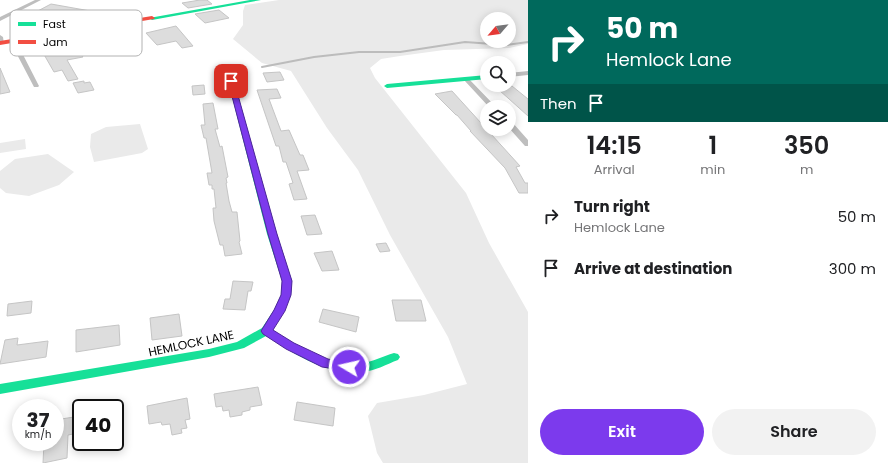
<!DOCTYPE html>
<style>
:root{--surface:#fff;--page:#f2f2f2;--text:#202124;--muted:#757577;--accent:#7c3aed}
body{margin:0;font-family:Poppins,sans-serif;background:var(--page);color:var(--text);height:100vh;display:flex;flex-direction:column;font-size:15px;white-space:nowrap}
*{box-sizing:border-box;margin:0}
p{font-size:13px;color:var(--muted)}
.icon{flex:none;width:22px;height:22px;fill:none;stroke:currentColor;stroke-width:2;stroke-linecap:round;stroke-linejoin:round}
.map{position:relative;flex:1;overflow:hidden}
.drawer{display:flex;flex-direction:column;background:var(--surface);width:360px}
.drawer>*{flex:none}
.guide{background:#00695c;color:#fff;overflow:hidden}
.needle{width:26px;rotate:242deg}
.buttons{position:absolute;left:480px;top:12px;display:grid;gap:8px}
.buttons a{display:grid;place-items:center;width:36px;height:36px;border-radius:50%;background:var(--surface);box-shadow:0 2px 10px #0003;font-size:20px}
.speed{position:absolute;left:12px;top:399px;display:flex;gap:8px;font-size:20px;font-weight:700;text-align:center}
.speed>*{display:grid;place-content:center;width:52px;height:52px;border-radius:50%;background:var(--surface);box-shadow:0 2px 10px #0003;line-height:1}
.speed small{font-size:10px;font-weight:400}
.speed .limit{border:2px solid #111;border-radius:6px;background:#fff;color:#111}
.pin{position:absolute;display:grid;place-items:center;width:34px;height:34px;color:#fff;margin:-17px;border-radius:8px;box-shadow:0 2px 6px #0006}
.me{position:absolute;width:44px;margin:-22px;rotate:279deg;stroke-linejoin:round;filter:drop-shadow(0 0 3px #0008)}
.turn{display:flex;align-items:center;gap:14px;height:84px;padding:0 12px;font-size:18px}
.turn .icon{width:52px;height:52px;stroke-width:2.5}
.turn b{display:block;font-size:28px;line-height:34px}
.then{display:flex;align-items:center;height:38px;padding:0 12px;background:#0003;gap:8px;font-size:15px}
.eta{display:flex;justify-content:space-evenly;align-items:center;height:68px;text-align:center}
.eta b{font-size:24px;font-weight:600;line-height:28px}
.button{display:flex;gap:8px;margin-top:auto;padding:8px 12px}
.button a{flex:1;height:46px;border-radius:24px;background:var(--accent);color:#fff;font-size:16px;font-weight:600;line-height:46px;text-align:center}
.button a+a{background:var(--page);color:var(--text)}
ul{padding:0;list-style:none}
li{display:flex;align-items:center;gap:12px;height:52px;padding:0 12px}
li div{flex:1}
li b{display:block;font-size:15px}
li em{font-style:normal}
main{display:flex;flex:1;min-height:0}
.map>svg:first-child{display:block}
.green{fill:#eaeaea;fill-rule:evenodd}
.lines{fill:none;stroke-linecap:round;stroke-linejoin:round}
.stream{stroke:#bcbcbc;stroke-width:2}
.building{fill:#ddd;stroke:#c5c5c5}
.street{fill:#bebebe;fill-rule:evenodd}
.fast{fill:#16e098;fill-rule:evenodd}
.jam{fill:#f24e42;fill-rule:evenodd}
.route{fill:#7c3aed;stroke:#51269a}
.labels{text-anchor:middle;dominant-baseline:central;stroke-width:4;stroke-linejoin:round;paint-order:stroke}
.street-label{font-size:12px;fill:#000;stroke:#fff}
.key{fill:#fff;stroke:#b2b2b2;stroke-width:1}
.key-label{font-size:11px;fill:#000}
</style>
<main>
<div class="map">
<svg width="528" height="463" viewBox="0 0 528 463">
<rect width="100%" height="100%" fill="#fff"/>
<path class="green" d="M279,0h249v44l-19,4 -65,2 -44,6 -19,3 -11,9 5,10 91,115 23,50 39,69v151h-145l-6,-10 -9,-37 9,-13 47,-8 43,-11 -19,-47 -58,-102 -32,-65 -31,-42 -36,-57 -29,-8 -29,-24 10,-14v-14l2,-6zM487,19h22v22h-22z
M140,124l8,25 -6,4 -48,9 -4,-15 1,-13 15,-7z
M25,139l1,10 -26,4v-10z
M48,154l26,18 -15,13 -30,11 -23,-3 -6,-5v-17l15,-12z"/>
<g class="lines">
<path class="stream" d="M262,67l52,-10 45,-5h41l65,-10 42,3 21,-3"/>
</g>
<path class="building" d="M200,0h7l5,4 -24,4 -6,-5z
M51,4l62,11v1l-29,5 3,4 -31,5 -5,-7 -21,4 2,3 -13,2 -4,-9z
M219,10l10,8 -24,5 -10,-9z
M176,26l17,20 -11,2 -6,-7 -19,4 -11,-12z
M93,31l5,6 -26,5 11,15 -16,3 11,19 -10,2 -6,-11 -8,2 -16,-28 25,-4 -2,-4z
M0,68l10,24 -10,2z
M280,72l4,8 -17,2 -4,-9z
M84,81v2l6,-1 4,8 -16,3 -5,-10z
M204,85l1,9 -12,1 -1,-9z
M512,86l16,13v17l-29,-26 2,-1 -2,-2z
M277,89l4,9 -12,1 12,32 8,-1 11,25h3l6,15 -12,1 10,28 -13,1 -5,-16 4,-1 -7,-21h-3l-4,-16h-3l-19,-56z
M452,91l68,75 -4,1 9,16h3v10h-9l-14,-25 -35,-37h1l-14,-16h-1l-21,-21z
M213,103l5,26h-3l5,18 2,-1 6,31 -2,1 1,5h-1l3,18 3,11h5l3,29 -1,1 3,12 -17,2 -2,-11h-3l-6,-24 -1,-13h3l-2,-19h-2v-4h-3l-2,-12h5l-6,-35h-2l-3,-13h4l-2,-21z
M315,215l7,19 -15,1 -6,-19z
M386,243l4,8 -10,1 -4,-8z
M332,251l7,19 -17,1 -8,-18z
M233,281l20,1 -2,9h-3l-3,19 -22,-1 2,-10h5z
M392,300h29l5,21h-30z
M32,301l-1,12 -24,3 1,-12z
M323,309l36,8 -3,15 -37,-10z
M179,314l3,22 -30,4 -2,-22z
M119,325l1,20 -44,7v-22z
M18,338l-1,7 31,-4 -2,16 -46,7 5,-24z
M258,387l4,18 -12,2v3l-8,2v3l-12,2 -1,-7 -6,1 -1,-5 -6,1 -2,-13z
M187,398l3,21 -5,1 2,8 -6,1 1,4 -10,2 -2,-11 -8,1 -1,-3 -12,2 -2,-18z
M297,402l38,6 -2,18 -39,-6z
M74,417l-1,17 -5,1 -1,23 -24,5 1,-21h11v-22z"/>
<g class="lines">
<path class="street" d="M35,0h6l-41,21v-4z
M0,35l3,2 1,7h-4z
M11,40l5,1 23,45 -1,1h-4l-24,-46z
M528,71v4l-19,2v-4z
M464,78h4l28,29h-7l-25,-27z
M509,122h3l16,18v6h-3l-16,-18z"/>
<path class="fast" d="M250,0h11l-109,20 -3,-2z
M487,75v4l-100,9 -3,-2 3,-2z
M231,79l3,2 43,153 15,47 -1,14 -7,16 -12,19c27,16 57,37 89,33 12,-1 22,-7 33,-10l4,1 2,3 -2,3c-11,4 -23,11 -35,12 -34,5 -70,-19 -97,-36l-22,12 -35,9 -209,37v-10l209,-35 28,-7 25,-14 12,-18 7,-15 1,-14 -15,-47 -39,-153z"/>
<path class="jam" d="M152,16l3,2 -1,1 -154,26v-4z"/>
</g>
<path class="route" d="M231,79l3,2 43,153 15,47 -1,14 -6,16 -12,19 21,13 34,16 25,5 1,3 -1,3 -4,1 -27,-4 -36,-18 -23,-15 -2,-3 13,-21 7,-15 1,-14 -14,-47 -40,-153z"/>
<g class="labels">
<g class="street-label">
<text transform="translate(191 343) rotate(-12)">HEMLOCK LANE</text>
</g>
</g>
<rect x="10" y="10" width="132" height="46" rx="6" class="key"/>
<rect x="18" y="22" width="18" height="4" fill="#16e098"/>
<rect x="18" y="40" width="18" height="4" fill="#f24e42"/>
<g class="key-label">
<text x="43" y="28">Fast</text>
<text x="43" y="46">Jam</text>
</g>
</svg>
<div class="buttons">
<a><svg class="needle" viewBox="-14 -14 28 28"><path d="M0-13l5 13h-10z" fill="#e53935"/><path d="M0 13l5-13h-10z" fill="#757577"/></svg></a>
<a><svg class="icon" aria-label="search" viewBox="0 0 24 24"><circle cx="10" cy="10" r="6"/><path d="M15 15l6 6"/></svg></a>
<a><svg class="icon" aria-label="layers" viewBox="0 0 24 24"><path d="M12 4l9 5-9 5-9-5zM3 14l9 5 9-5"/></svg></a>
</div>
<div class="speed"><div>37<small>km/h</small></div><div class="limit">40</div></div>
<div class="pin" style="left:231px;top:81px;background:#d93025"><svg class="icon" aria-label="arrive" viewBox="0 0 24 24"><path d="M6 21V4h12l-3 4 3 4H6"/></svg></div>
<svg class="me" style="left:349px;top:367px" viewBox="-20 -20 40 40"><circle r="17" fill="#7c3aed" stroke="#fff" stroke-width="3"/><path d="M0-11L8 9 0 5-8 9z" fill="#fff"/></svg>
</div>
<section class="drawer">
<div class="guide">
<div class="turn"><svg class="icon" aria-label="right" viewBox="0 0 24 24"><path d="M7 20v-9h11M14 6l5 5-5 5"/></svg><div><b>50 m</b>Hemlock Lane</div></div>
<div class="then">Then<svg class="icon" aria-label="arrive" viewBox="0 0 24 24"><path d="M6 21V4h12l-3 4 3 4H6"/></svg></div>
</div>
<div class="eta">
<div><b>14:15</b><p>Arrival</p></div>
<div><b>1</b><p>min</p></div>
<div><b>350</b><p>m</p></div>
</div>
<ul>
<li><svg class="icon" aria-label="right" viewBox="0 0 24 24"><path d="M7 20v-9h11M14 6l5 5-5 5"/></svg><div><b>Turn right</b><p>Hemlock Lane</p></div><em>50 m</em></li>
<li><svg class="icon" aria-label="arrive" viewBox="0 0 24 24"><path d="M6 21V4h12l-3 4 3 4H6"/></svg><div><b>Arrive at destination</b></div><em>300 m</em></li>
</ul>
<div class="button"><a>Exit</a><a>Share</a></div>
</section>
</main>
